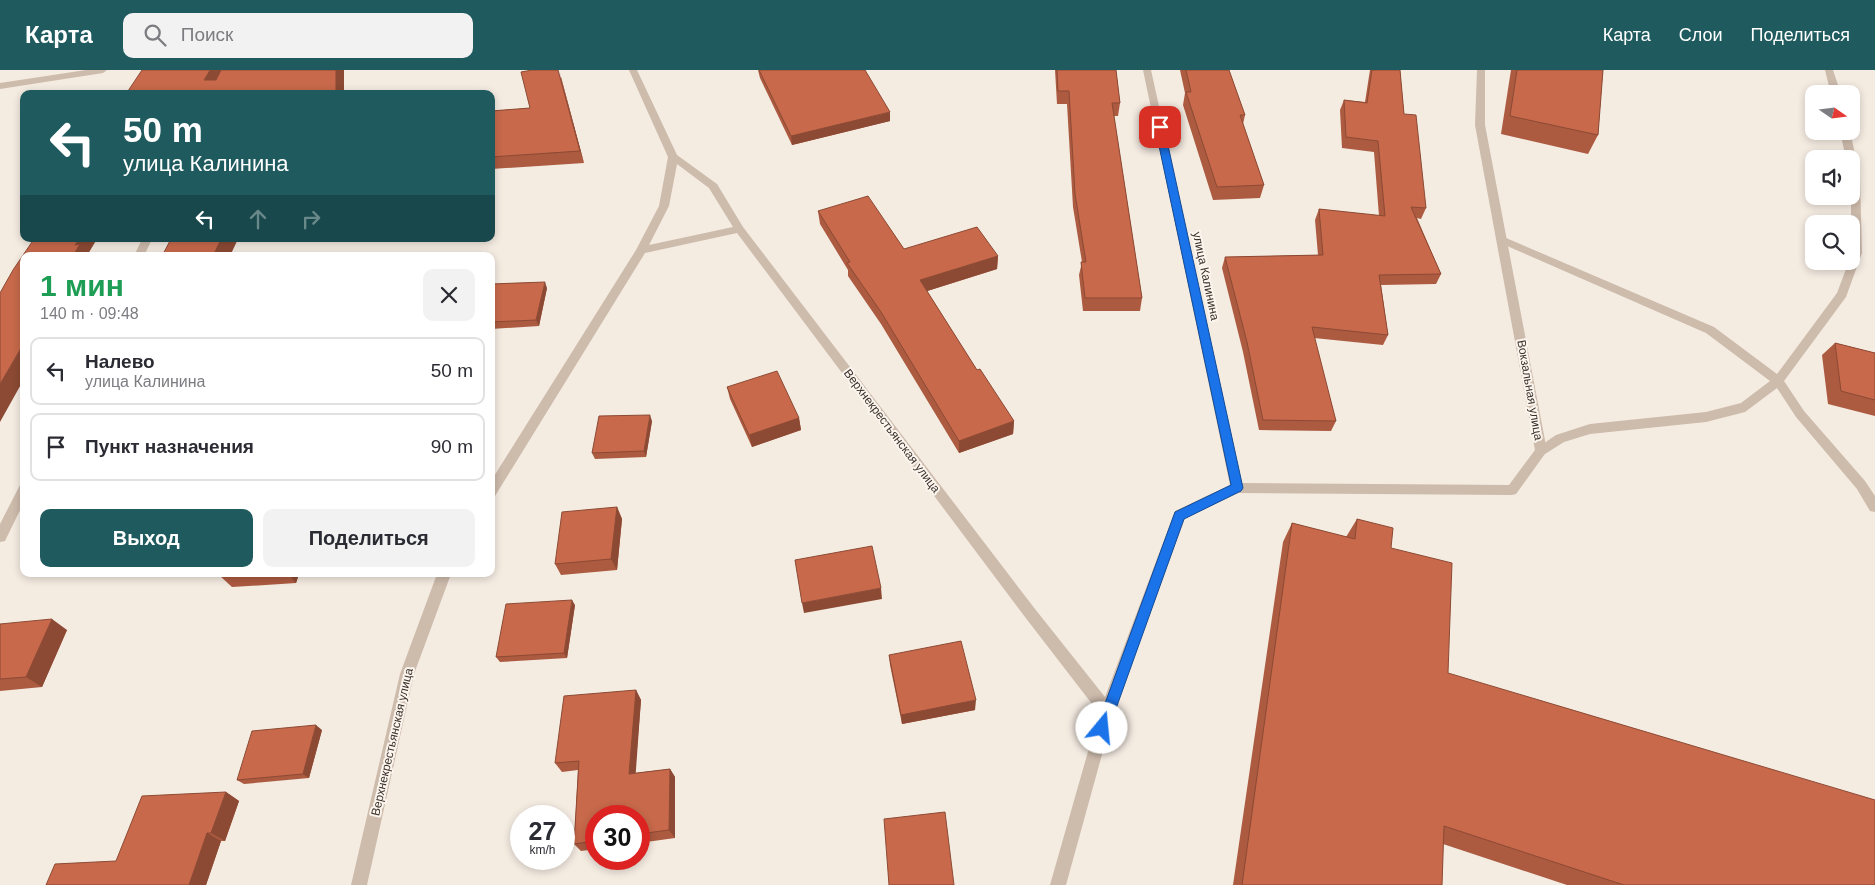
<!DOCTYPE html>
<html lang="ru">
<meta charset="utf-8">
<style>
:root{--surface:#fff;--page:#f2f2f3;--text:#2b2b33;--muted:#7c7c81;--line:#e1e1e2;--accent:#1f5a5e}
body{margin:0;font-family:Arial,sans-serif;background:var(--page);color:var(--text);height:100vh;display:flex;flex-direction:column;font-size:19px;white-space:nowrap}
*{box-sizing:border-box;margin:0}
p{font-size:16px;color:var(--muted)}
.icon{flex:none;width:28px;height:28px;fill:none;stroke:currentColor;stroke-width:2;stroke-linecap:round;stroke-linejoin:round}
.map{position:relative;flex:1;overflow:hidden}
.details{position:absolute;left:20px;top:182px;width:475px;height:325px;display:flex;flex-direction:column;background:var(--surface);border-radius:10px;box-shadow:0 2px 8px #0003}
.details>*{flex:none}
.guide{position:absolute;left:20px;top:20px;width:475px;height:152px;border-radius:10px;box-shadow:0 2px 8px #0003;background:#1f5a5e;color:#fff;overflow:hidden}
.needle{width:32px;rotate:104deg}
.fabs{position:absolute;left:1805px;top:15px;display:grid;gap:10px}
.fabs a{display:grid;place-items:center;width:55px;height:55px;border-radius:10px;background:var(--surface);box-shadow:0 2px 8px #0003;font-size:25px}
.speed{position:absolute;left:510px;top:735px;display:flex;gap:10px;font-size:25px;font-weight:700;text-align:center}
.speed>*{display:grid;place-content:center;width:65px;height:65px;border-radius:50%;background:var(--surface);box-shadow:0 2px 8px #0003;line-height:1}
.speed small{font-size:12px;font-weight:400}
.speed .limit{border:8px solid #d22;background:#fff;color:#111}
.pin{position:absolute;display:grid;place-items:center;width:42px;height:42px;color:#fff;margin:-21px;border-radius:10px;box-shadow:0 2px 8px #0006}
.me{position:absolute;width:55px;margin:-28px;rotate:17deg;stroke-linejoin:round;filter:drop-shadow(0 0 4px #0008)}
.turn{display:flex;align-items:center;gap:18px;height:105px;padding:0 20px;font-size:22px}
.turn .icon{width:65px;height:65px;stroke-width:2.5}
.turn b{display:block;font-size:35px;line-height:42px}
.lanes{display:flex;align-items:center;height:48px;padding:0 20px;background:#0003;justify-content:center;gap:25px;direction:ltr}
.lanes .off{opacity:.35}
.round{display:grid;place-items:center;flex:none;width:52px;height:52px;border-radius:10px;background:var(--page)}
.head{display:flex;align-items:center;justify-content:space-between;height:85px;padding:0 20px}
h1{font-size:30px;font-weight:700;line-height:38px;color:#1e9e55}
.action{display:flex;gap:10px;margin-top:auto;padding:10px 20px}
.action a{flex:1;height:58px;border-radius:10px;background:var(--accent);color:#fff;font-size:20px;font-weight:700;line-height:58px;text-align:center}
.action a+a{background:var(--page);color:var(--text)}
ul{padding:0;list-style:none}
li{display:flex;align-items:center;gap:15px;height:68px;margin:0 10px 8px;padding:0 10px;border:2px solid var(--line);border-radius:10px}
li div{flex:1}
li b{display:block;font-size:19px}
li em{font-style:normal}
header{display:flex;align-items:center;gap:30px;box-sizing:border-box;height:70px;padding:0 25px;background:var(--accent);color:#fff}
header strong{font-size:24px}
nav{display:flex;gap:28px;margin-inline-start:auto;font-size:18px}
.search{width:350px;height:45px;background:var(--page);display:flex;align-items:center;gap:12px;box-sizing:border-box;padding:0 18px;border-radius:10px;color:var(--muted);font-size:19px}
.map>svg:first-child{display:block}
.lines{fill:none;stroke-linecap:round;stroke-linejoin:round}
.service{fill:#cdbbac;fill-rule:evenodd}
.minor{fill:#cdbbac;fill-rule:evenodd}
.wall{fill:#ac5a40}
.shaded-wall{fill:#8c4a34}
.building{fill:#c8694b;stroke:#8c4a34}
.route{fill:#1a73e8;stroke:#114b97}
.labels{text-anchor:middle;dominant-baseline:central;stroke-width:4;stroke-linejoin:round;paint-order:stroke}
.street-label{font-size:12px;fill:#3b302b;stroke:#fbf5ee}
</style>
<header>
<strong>Карта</strong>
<div class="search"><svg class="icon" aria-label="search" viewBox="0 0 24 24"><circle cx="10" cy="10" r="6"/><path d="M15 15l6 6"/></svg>Поиск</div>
<nav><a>Карта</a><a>Слои</a><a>Поделиться</a></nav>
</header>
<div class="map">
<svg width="1875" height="815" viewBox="0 0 1875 815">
<rect width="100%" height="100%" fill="#f4ebe1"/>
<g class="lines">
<path class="service" d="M1825,0h8l8,24h-10z
M1840,61h10l10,46 2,76 -16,44 -62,84 20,30 61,70 10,15v16l-5,-1 -13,-22 -61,-72 -19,-29 -32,24 -39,10 -116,12 -26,8 -19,12h-8l-2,-3 2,-3 19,-13 34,-11 116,-12 35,-9 29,-22 -64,-48 -208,-91v-4h8l208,89 63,47 60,-81 12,-32h2v-102h-5z"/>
<path class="minor" d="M86,0h21l-4,3 -103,16v-6z
M629,0h8l40,85 40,29 26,43 292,382 70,88 70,-186 55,-26 -87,-415h8l91,413 267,2 26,-35 -60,-325 2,-55h8v55l62,326 -31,43 -4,1 -274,-2 -53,25 -71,193 -48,174h-16l49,-172 -74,-96 -288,-384 -92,20 -150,243 -4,1v-16l145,-231 23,-44 9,-49zM677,94l32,24 24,39 -84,18 20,-39z
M142,169h10l-8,17h-10z
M24,414v18l-19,39 -5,1v-18l20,-39z
M437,504h14l-37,100 -47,211h-16l49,-211z"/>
</g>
<path class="wall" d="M758,0l132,51 -98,24 -32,-67z
M1055,0h61l4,33 -2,13h-4l28,182 -2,13h-57l-4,-36 3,-13 -9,-55 -6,-103h-10z
M1180,0h49l16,45 -2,9 21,61 -4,13 -47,2 -30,-95 2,-12z
M1370,0h30l4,44 22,94 -5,11 -4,-1 24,56 -5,10 -55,1 7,50 -5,10 -69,-7 22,83 -5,10 -72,-1 -16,-78 -21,-84 3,-11 93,-2 -3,-35 4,-11 60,7 -5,-64 -32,-4 -2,-38 4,-10 21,2z
M1511,0h92l-5,65 -10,19 -87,-20z
M561,7l23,86 -93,6v-58l39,-3z
M818,141l86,38 94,7 -1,13 -70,22 50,79 37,51 -1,13 -54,19 -78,-129 -33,-48v-6l-28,-46z
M491,214l56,4 -8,38 -48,3z
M1835,273l40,10v63l-47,-12 -6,-49z
M727,317l72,31 2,12 -49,17 -22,-48z
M652,351l-6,36 -51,2 -3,-6z
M617,437l5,12 -5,51 -56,5 -6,-11z
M1357,449l34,29 57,125 427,212h-308l-124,-41 -1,41h-209l50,-343 9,-19 54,14z
M221,504h78l-3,9 -64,4 -12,-11z
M575,535l-8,53 -67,4 -4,-5z
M0,554l67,6 -25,57 -42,4z
M889,585l86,55 -73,14 -12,-59z
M636,620l5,10 -6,73 35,-4 5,8v61l-36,5v-27h-43v33l-15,2 -7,-7 4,-74 -16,2 -7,-9z
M322,660l-13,48 -65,6 -7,-4z
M226,722l13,9 -14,40h-4l-15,44h-160l70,-24z"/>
<path class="shaded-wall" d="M210,0h16l-11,24 -11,-14z
M336,0h8v24h-8z
M559,0l2,7 23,86 -4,-12z
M890,42v9l-98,24 -1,-9z
M79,169h18l-9,15 2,2h-17l2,-11z
M221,169h17l-8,17h-17z
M998,186l-1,13 -76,24 -1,-13z
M545,212l2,6 -8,38 -3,-6z
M24,273v36l-24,43v-38z
M650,345l2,6 -6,36 -2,-6z
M799,348l2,12 -49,17 -3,-12z
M1014,351l-1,13 -54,19v-12z
M617,437l5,12 -5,51 -6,-11z
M288,504h11l-3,9z
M881,518l1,11 -78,14 -2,-10z
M572,530l3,5 -8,53 -3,-5z
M52,549l15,11 -25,57 -16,-10z
M636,620l5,10 -6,83 -6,-9z
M976,630l-1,10 -73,14 -1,-9z
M316,655l6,5 -13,48 -6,-4z
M670,699l5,8v61l-6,-8z
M226,722l13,9 -14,40 -14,-8z
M207,763l14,8 -15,44h-17z"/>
<path class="building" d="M142,0h68l-6,10h12l5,-10h115v24h-210z
M532,0h26l22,81 -89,6v-46l39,-3 -9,-36z
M759,0h106l25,42 -99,24z
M1057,0h59l4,33h-8l30,195h-57l-4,-36h5l-11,-68 -6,-103h-11z
M1186,0h43l16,45h-5l24,70 -47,2 -31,-95h5z
M1372,0h28l4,44 12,1 10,93 -15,-1 30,67 -62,1 9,60 -76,-8 24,94 -73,-1 -16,-78 -22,-85 98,-2 -4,-46 66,7 -7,-75 -32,-4 -2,-37 23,3z
M1517,0h86l-5,65 -88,-19z
M868,126l36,53 73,-22 21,29 -78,24 57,90 3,-1 34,52 -55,20 -78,-129 -34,-49 3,-1 -32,-51z
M34,169h45l-4,6 5,-1 -7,12h-49v87l-24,41v-91l13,-23z
M171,169h50l-8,17h-51z
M545,212l-9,38 -45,2v-38z
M1835,273l40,10v47l-34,-9z
M777,301l22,47 -50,17 -22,-48z
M650,345l-6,36 -52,2 7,-37z
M617,437l-6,52 -56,5 7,-52z
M1357,449l36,9 -2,20 61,15 -4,110 427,127v85h-251l-180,-59 -2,59h-200l50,-362 63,16z
M872,476l9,42 -79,15 -7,-43z
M221,504h33l-34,2z
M572,530l-8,53 -68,4 10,-53z
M52,549l-26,58 -26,2v-55z
M961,571l15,59 -75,15 -12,-60z
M636,620l-7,84 41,-5 -1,61 -30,4v-18h-43v25l-22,3 5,-83 -24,2 9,-67z
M316,655l-13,49 -66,6 15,-49z
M226,722l-15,41h-4l-18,52h-143l9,-21 61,-3 26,-65z
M945,742l9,73h-65l-5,-66z"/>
<path class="route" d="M1160,54l4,3 79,361 -2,3 -57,28 -75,209 -2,5 -5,2 -4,-2 -2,-5 79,-216 56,-27 -76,-358z"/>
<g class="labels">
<g class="street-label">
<text transform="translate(1206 206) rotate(78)">улица Калинина</text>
<text transform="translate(1530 320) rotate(80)">Вокзальная улица</text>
<text transform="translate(892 361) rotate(53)">Верхнекрестьянская улица</text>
<text transform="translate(392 672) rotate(-77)">Верхнекрестьянская улица</text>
</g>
</g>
</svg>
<div class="fabs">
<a><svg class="needle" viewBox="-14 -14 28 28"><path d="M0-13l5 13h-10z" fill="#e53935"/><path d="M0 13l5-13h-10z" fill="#7c7c81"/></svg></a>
<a><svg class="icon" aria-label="sound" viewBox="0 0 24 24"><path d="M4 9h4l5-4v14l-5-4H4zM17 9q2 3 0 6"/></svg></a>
<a><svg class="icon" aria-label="search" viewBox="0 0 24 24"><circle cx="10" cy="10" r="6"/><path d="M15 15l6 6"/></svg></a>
</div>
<div class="speed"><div>27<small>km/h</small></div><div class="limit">30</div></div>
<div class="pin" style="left:1160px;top:57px;background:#d93025"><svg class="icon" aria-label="arrive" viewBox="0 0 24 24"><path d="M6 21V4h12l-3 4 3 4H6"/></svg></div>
<svg class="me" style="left:1102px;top:658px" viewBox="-20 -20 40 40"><circle r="19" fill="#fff"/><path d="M0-13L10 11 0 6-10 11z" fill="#1a73e8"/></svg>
<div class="guide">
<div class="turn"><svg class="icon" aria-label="left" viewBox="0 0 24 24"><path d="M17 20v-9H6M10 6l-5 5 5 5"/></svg><div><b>50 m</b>улица Калинина</div></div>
<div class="lanes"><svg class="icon" aria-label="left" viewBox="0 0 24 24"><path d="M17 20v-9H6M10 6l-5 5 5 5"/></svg><svg class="icon off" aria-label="ahead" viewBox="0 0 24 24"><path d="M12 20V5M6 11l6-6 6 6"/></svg><svg class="icon off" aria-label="right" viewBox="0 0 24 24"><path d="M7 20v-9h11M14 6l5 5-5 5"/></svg></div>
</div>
<section class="details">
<div class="head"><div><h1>1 мин</h1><p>140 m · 09:48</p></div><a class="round"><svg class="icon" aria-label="close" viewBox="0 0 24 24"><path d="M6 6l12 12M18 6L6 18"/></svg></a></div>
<ul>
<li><svg class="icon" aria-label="left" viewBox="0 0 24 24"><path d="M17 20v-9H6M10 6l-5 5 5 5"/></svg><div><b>Налево</b><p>улица Калинина</p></div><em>50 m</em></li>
<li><svg class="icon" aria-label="arrive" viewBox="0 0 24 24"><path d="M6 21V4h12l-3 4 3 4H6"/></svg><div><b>Пункт назначения</b></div><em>90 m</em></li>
</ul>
<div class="action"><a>Выход</a><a>Поделиться</a></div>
</section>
</div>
